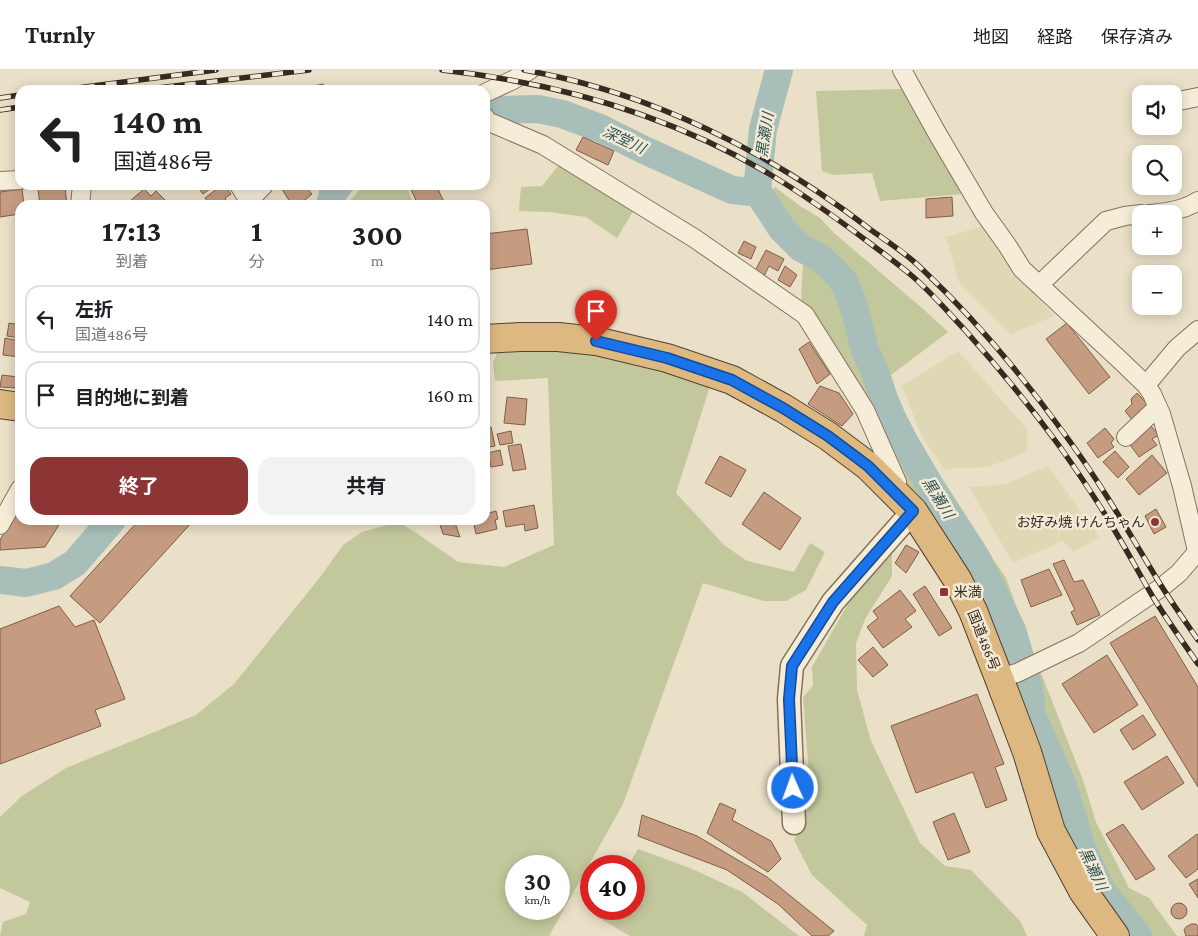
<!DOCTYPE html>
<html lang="ja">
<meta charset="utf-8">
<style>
:root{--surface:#fff;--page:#f2f2f2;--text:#202124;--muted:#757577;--line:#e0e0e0;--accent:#8d3434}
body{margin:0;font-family:"Crimson Pro","Noto Sans JP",serif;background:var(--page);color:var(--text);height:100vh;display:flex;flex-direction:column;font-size:19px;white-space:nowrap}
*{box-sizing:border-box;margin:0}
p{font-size:16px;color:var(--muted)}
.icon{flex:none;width:28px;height:28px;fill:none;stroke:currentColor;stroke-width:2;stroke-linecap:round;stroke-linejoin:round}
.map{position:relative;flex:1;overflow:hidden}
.details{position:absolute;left:15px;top:130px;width:475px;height:325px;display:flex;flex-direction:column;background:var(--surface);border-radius:15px;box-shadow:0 2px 12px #0003}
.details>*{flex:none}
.top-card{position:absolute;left:15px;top:15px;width:475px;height:105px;border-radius:15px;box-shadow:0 2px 12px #0003;background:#fff;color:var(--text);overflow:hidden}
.buttons{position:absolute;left:1132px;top:15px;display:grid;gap:10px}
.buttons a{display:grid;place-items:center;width:50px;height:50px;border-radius:10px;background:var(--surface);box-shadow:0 2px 12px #0003;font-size:25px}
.speed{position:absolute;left:505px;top:785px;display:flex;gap:10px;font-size:25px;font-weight:700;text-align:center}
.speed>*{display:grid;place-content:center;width:65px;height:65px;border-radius:50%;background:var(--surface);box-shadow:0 2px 12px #0003;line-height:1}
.speed small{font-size:12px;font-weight:400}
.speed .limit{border:8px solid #d22;background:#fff;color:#111}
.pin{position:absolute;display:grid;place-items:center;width:42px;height:42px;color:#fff;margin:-51px -21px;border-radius:50% 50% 50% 0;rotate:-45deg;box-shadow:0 0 5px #0007}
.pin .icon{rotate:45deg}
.me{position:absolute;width:55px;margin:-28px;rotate:358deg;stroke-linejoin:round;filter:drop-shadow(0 0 4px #0008)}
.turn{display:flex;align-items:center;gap:18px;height:105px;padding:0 15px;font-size:22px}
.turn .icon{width:65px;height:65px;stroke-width:2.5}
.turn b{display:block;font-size:35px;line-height:42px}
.eta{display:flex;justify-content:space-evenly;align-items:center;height:85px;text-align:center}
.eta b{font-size:30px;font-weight:700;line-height:35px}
.button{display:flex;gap:10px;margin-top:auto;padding:10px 15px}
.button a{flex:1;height:58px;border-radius:15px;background:var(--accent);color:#fff;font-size:20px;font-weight:700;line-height:58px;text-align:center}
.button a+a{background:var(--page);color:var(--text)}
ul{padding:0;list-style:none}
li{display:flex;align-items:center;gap:15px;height:68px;margin:0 10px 8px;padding:0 5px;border:2px solid var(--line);border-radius:15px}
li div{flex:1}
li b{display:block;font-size:19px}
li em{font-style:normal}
header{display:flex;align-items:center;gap:30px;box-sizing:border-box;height:70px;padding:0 25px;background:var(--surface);border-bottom:1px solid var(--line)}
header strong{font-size:24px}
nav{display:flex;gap:28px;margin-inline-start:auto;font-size:18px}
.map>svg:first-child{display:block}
.farmland{fill:#dfd8b5}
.green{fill:#c2c79c;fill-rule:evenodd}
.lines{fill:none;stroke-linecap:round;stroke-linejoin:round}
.river{stroke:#a8beb8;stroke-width:28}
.building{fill:#c59c80;stroke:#815d46}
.minor-casing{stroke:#84725e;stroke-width:20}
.tertiary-casing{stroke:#84725e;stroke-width:25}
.trunk-casing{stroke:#524132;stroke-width:30}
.minor{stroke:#f6edd9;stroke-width:18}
.tertiary{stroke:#f6edd9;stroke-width:22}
.trunk{stroke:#ddb981;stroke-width:28}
.rail-casing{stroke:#362b20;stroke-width:5.5}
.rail{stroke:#f2ead6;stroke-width:4;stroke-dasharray:11;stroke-linecap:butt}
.route-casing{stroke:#114b97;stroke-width:12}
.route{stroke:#1a73e8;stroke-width:9}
.poi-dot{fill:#8d3434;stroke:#f2ead6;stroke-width:2}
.labels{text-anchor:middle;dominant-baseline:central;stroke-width:5;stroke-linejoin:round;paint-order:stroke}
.poi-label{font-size:14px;fill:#362b20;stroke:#f2ead6;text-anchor:end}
.street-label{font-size:14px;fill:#362b20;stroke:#f2ead6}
.water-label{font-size:15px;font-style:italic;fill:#315452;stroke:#f2ead6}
</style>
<header>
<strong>Turnly</strong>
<nav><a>地図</a><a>経路</a><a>保存済み</a></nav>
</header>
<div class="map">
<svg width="1198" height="866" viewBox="0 0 1198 866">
<rect width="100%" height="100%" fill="#eadfc7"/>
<path class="farmland" d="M983,156l34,48 37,42 -43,18 -52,-52 -13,-45z
M958,281l70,79 -2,22 -38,15 -44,2 -22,-32 -20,-51z
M1048,396l51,71 -25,15 -12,-11 -49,22 -44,-76 36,-3z"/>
<path class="green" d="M902,19l60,105 -82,7 -8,-28 -39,2 -11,-4 -6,-80z
M559,95l76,43 -18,30 -31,-21 -37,-5 -30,-1 2,-24 21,-1z
M364,115h42l8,20h-68z
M775,117l25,19 20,12 14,15 88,75 26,24 -57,43 16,52 36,59 63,92 24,67 53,135 13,42 33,66 20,10 28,38h-44l-36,-47 -39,-82 -39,-121 -49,-110 -71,-98 -98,-175 2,-45 -35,-24 -7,-32z
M552,281l42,1 49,12 67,22 -34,107 48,52 23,16 47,11 16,-29 15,9 -19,38 -20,11h-22l-61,-18 -80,221 -74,132h-549l3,-14 23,-8 4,-12 -30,-14v-71l22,-21 44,-28 130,-53 38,-31 87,-108 22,-31 19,-13 36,-10 17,10 43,30 46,5 50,-22 -6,-167 -53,3 -2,-18 4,-10zM516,796h43v43h-43z
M892,476v30l-27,43 -9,24 1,47 14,51 49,102 25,23 26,4 49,51 7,15h-163l3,-11 -55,-50 -18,-35 17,-41 -8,-102 10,-11 -1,-19 45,-79z
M638,779l52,19 52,24 57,44h-169l-33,-19 5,-8h32v-43h-6z"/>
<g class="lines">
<path class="river" d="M779,0l-16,59 -6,62 25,38 19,19 18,9 14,13 12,13 8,21 12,46 9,20 10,29 9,21 12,23 24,41 47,73 36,73 17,57 3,28 31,71 19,62 20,43 36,45
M485,42l10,-2 43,-1 24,5 38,14 42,21 90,41 20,2 5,-1
M330,135l3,-12 6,-8
M0,510l26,3 28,-7 21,-13 37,-43"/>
</g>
<path class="building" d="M323,14l1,6h-19l-1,-2z
M16,54h4v31z
M583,67l31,14 -6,14 -32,-15z
M196,115h19l-12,9z
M222,115h2l7,9 -6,4 3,7h-18l-5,-7z
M282,115h22l8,9 -13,11h-7l-12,-19z
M409,115h27l9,19 -2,1h-25z
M65,116l2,19h-27l-2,-16z
M22,119l2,16h-4v9l-20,3v-25z
M144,119l7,7 5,-5 14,14h-37l-3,-4z
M952,127l1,19 -27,2v-19z
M527,159l5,35 -47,6v-36z
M744,171l12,6 -5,12 -13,-6z
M766,180l18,9 -6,12 -9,-5 -5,10 -9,-5z
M785,196l12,9 -7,12 -12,-7z
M9,253l11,2v13l-13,-2z
M1067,253l43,54 -21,17 -43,-55z
M5,268l15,3v16l-17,-2z
M809,272l21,32 -13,10 -18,-35z
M2,305l16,2 -2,11 -16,-1z
M820,316l19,7 14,21 -11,12 -34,-22z
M1137,323l13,14 -17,14 -8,-10 7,-7 -1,-5z
M507,327l20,2 -2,26 -21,-2z
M1150,355l9,10 -7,4 5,6 -18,12 -11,-15z
M491,357l4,19 -10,2v-20z
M1105,358l9,11 -3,4 3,4 -16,11 -11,-15z
M511,361l2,12 -13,2 -3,-11z
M521,374l5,25 -13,2 -5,-25z
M500,380l3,15 -12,2 -3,-14z
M1115,381l14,16 -11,11 -15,-16z
M1152,385l15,18 -28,22 -13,-16z
M720,386l26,14 -15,27 -26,-14z
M764,422l37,26 -21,32 -38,-26z
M20,435v15h42l-17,27 -45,3v-10z
M534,435l4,23 -13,3 -1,-7 -18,3 -3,-16z
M1156,439l10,18 -12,7 -9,-18z
M496,441l2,8 -3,1 2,9 -21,5 -3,-14h12v-6z
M139,450h55l-94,103 -30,-27z
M446,450h8l6,17 -17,-3 -4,-12z
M906,475l13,7 -13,21 -11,-10z
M1064,490l10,22 9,-2 17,35 -23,10 -6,-13 4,-2 -22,-46z
M1049,499l13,26 -31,12 -10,-27z
M925,516l27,42 -13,8 -26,-42z
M900,520l16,21 -11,8 7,8 -29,21 -16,-21 11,-9 -5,-7z
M59,536l16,21 19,-7 31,79 -30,11 6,16 -101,38v-135z
M1155,546l43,71v100l-88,-144z
M873,577l15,18 -15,12 -15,-17z
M1107,585l31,50 -44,28 -32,-49z
M977,624l27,70 -9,3 12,33 -21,8 -13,-36 -57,21 -25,-67z
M1143,645l13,20 -23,15 -13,-20z
M1167,686l17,27 -42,27 -18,-28z
M720,733l16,7 -4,10 39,21 10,18 -13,13 -61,-39z
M954,743l16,39 -22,8 -15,-38z
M642,745l55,21 70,41 67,54 -6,5h-16l-34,-32 -51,-34 -89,-34z
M1123,754l32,45 -19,11 -30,-46z
M1197,764l1,2v33l-12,9 -18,-22z
M1198,809v19l-9,-14z
M1171 841a8 8 0 1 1 16 0a8 8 0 1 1-16 0Z
M1191,854h5l2,2v10h-12l-2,-6 2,-3z"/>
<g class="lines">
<g class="minor-casing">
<path id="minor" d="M902,0l35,63 47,80 23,32 15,24 99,92 25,24 6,9 9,20 21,72 15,65
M485,23l28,-13 17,-10
M1174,32l24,-5
M485,47l2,4 56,24 151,93 111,77 60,95 32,72 -4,8
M0,111l20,-1
M239,115l10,16
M80,135l2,-20
M245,135l19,-20
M1149,144c18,-2 33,-3 49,-13
M1039,215l67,-64 19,-5 16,-2
M1146,315l31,-37 21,-18
M1126,367l32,-30
M0,455l20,-36
M999,608l18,-5 62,-30 83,-56 17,-14 19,-22"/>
</g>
<g class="tertiary-casing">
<path id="tertiary" d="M794,753l-5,-124 3,-33 41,-64 80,-91"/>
</g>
<g class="trunk-casing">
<path id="trunk" d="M485,269l35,-2h38l38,4 71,17 65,22 51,28 45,28 40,30 45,45 44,68 16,32 26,67 28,74 24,79 32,60 32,45
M0,334l20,3"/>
</g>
<use href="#minor" class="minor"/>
<use href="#tertiary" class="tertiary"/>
<use href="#trunk" class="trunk"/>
<g class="rail-casing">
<path id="rail" d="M442,0c116,13 228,45 329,105 35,21 68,45 100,69 13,10 27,20 40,31 19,16 36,36 53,54 34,38 66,77 96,118 20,28 40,58 58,89 12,20 23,41 35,61 14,23 30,45 45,67
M524,0c126,22 246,82 347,160 17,12 36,24 51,39 52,49 99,105 141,163 35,47 64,97 94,147 13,21 27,41 41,61
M62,20l154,-20
M141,20l168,-20
M0,28l20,-3
M0,40l20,-3"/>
</g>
<use href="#rail" class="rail"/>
</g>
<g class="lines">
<g class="route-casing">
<path id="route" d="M596,271l71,17 65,22 51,28 45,28 40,30 45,45 -80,91 -41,64 -3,33 4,89"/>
</g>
<use href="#route" class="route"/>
</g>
<g class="poi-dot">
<circle cx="1155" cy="452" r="5"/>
<rect x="939" y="517" width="10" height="10" rx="2.5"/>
</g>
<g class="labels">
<g class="poi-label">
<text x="1145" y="452">お好み焼 けんちゃん</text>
<text x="954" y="522" text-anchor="start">米満</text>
</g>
<g class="street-label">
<text transform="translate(984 570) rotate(68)">国道486号</text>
</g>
<g class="water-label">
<text transform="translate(765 65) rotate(-81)">黒瀬川</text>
<text transform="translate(624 70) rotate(25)">深堂川</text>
<text transform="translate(938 428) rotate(58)">黒瀬川</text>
<text transform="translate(1093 799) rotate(65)">黒瀬川</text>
</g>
</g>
</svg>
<div class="buttons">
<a><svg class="icon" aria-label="sound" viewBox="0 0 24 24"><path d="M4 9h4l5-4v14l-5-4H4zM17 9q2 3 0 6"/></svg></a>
<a><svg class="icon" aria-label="search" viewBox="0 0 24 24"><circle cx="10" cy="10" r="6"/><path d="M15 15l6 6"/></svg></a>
<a>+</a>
<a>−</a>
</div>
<div class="speed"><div>30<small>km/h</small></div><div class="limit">40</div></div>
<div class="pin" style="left:596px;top:271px;background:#d93025"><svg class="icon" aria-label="arrive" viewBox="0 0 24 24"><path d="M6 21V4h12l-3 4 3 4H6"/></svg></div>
<svg class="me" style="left:793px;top:718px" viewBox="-20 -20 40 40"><circle r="17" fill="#1a73e8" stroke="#fff" stroke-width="3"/><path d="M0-11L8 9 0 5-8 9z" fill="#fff"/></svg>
<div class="top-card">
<div class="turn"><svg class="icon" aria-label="left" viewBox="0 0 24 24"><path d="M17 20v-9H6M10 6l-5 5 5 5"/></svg><div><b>140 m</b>国道486号</div></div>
</div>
<section class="details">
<div class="eta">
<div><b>17:13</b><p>到着</p></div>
<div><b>1</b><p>分</p></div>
<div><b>300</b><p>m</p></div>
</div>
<ul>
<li><svg class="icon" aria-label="left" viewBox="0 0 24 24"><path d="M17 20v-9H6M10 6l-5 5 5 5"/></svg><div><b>左折</b><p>国道486号</p></div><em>140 m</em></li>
<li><svg class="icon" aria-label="arrive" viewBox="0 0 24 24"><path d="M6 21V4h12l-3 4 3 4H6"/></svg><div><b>目的地に到着</b></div><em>160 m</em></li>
</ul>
<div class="button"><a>終了</a><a>共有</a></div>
</section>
</div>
